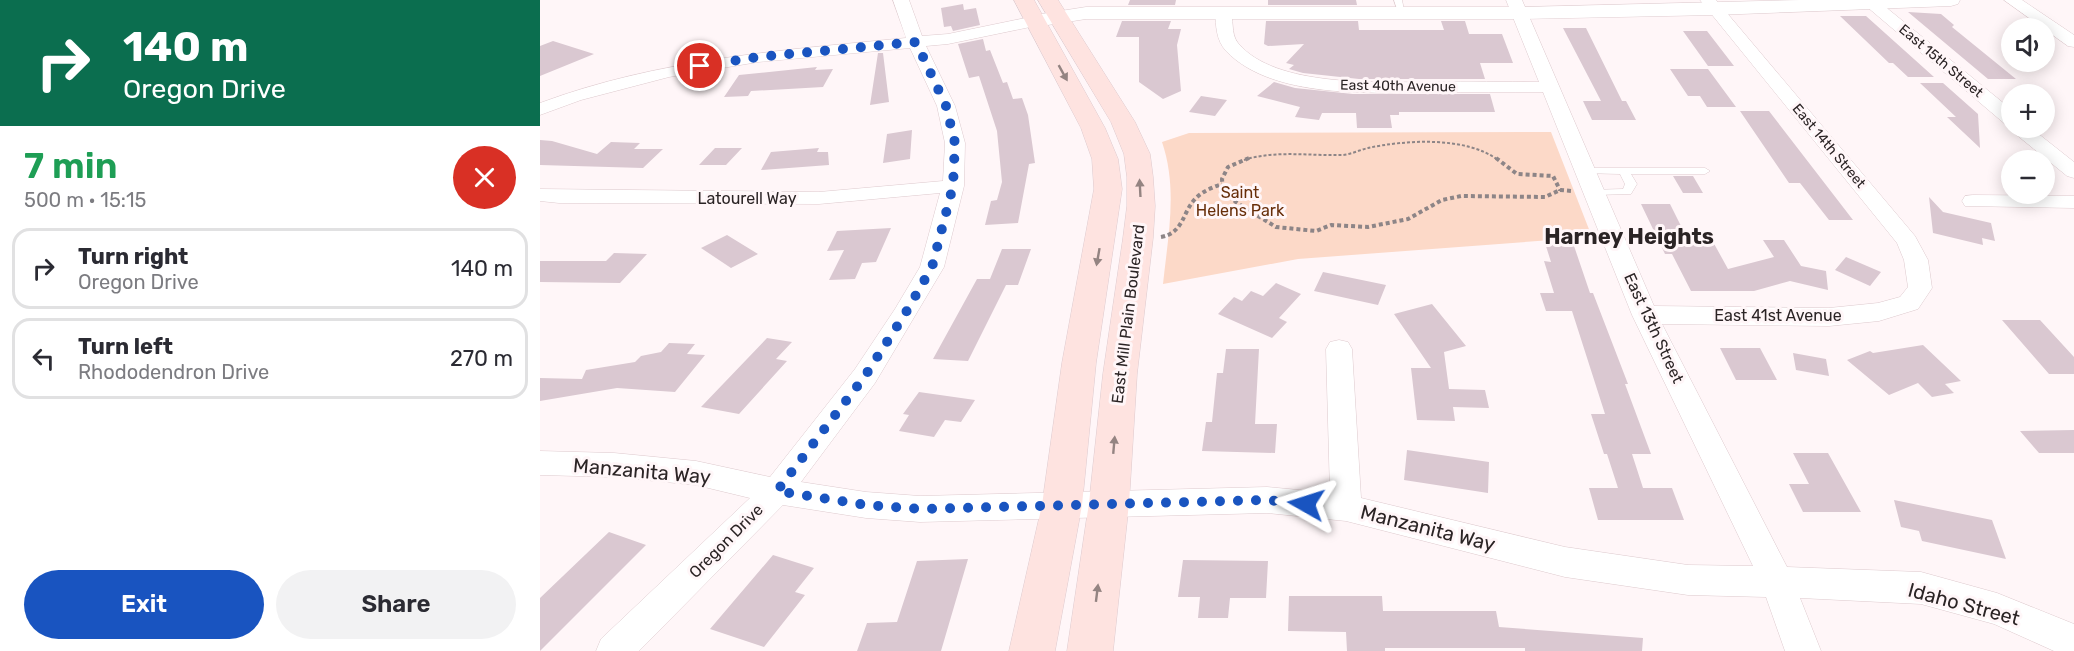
<!DOCTYPE html>
<meta charset="utf-8">
<style>
:root{--surface:#fff;--page:#f2f2f3;--text:#2b2b33;--muted:#7c7c81;--line:#e1e1e2;--accent:#1954c0}
body{margin:0;font-family:Rubik,sans-serif;background:var(--page);color:var(--text);height:100vh;display:flex;flex-direction:column;font-size:22px;white-space:nowrap}
*{box-sizing:border-box;margin:0}
p{font-size:20px;color:var(--muted)}
.icon{flex:none;width:33px;height:33px;fill:none;stroke:currentColor;stroke-width:2;stroke-linecap:round;stroke-linejoin:round}
.map{position:relative;flex:1;overflow:hidden}
.panel{display:flex;flex-direction:column;background:var(--surface);width:540px}
.panel>*{flex:none}
.guide{background:#0b6e4f;color:#fff;overflow:hidden}
.tools{position:absolute;left:1461px;top:18px;display:grid;gap:12px}
.tools a{display:grid;place-items:center;width:54px;height:54px;border-radius:50%;background:var(--surface);box-shadow:0 3px 15px #0003;font-size:30px}
.pin{position:absolute;display:grid;place-items:center;width:51px;height:51px;color:#fff;margin:-26px;border:3px solid #fff;border-radius:50%;box-shadow:0 2px 6px #0007}
.me{position:absolute;width:66px;margin:-33px;rotate:276deg;stroke-linejoin:round;filter:drop-shadow(0 0 4px #0008)}
.turn{display:flex;align-items:center;gap:21px;height:126px;padding:0 24px;font-size:27px}
.turn .icon{width:78px;height:78px;stroke-width:2.5}
.turn b{display:block;font-size:42px;line-height:51px}
.round{display:grid;place-items:center;flex:none;width:63px;height:63px;border-radius:32px;background:var(--page)}
.overview{display:flex;align-items:center;justify-content:space-between;height:102px;padding:0 24px}
h1{font-size:36px;font-weight:600;line-height:45px;color:#1e9e55}
.button{display:flex;gap:12px;margin-top:auto;padding:12px 24px}
.button a{flex:1;height:69px;border-radius:36px;background:var(--accent);color:#fff;font-size:24px;font-weight:600;line-height:69px;text-align:center}
.button a+a{background:var(--page);color:var(--text)}
ul{padding:0;list-style:none}
li{display:flex;align-items:center;gap:18px;height:81px;margin:0 12px 9px;padding:0 12px;border:3px solid var(--line);border-radius:18px}
li div{flex:1}
li b{display:block;font-size:22px}
li em{font-style:normal}
main{display:flex;flex:1;min-height:0}
.map>svg:first-child{display:block}
.green{fill:#fcd9c8}
.building{fill:#dac8d1}
.lines{fill:none;stroke-linecap:round;stroke-linejoin:round}
.service-casing{stroke:#decace;stroke-width:1}
.minor-casing{stroke:#decace;stroke-width:1}
.tertiary-casing{stroke:#decace;stroke-width:1}
.secondary-casing{stroke:#decace;stroke-width:1}
.path-far1{stroke:#8d8587;stroke-width:2;stroke-dasharray:3 2;stroke-linecap:butt}
.path{stroke:#8d8587;stroke-width:4;stroke-dasharray:4 3;stroke-linecap:butt}
.service{fill:#fff;fill-rule:evenodd}
.minor{fill:#fff;fill-rule:evenodd}
.tertiary{fill:#fff;fill-rule:evenodd}
.secondary{fill:#fee3e0;fill-rule:evenodd}
.oneway{fill:#948482}
.route{stroke:#1954c0;stroke-width:10;stroke-dasharray:0 18}
.labels{text-anchor:middle;dominant-baseline:central;stroke-width:6;stroke-linejoin:round;paint-order:stroke}
.far-street-label{font-size:14px;fill:#2b2425;stroke:#fff6f8}
.park-label{font-size:16px;fill:#672e09;stroke:#fff6f8}
.street-label{font-size:16px;fill:#2b2425;stroke:#fff6f8}
.near-street-label{font-size:20px;fill:#2b2425;stroke:#fff6f8}
.district-label{font-size:22px;font-weight:bold;fill:#2b2425;stroke:#fff6f8}
</style>
<main>
<section class="panel">
<div class="guide">
<div class="turn"><svg class="icon" aria-label="right" viewBox="0 0 24 24"><path d="M7 20v-9h11M14 6l5 5-5 5"/></svg><div><b>140 m</b>Oregon Drive</div></div>
</div>
<div class="overview"><div><h1>7 min</h1><p>500 m · 15:15</p></div><a class="round" style="background:#d93025;color:#fff"><svg class="icon" aria-label="close" viewBox="0 0 24 24"><path d="M6 6l12 12M18 6L6 18"/></svg></a></div>
<ul>
<li><svg class="icon" aria-label="right" viewBox="0 0 24 24"><path d="M7 20v-9h11M14 6l5 5-5 5"/></svg><div><b>Turn right</b><p>Oregon Drive</p></div><em>140 m</em></li>
<li><svg class="icon" aria-label="left" viewBox="0 0 24 24"><path d="M17 20v-9H6M10 6l-5 5 5 5"/></svg><div><b>Turn left</b><p>Rhododendron Drive</p></div><em>270 m</em></li>
</ul>
<div class="button"><a>Exit</a><a>Share</a></div>
</section>
<div class="map">
<svg width="1534" height="651" viewBox="0 0 1534 651">
<rect width="100%" height="100%" fill="#fff6f8"/>
<path class="green" d="M1011,132l41,105 -294,22 -135,25c5,-48 15,-95 -1,-142l27,-9z"/>
<path class="building" d="M590,0h46l-1,5h-47z
M728,0h88l1,5h-89z
M423,4l1,6 12,-2 4,17 -27,6 -2,-5 -7,1 -3,-19z
M1368,12l33,2 13,11 -2,2 64,52h-28z
M1300,16h26l68,61h-26l-15,-14h-4z
M582,21h49l-3,8h13l-4,16 4,46 -18,8 -24,-17v-45h-23z
M726,21h92l1,9h85l-3,-9h24l4,13h33l11,29h-33l5,16h-126l-56,-6 -14,-4 5,-4 -8,-2 18,-19 -36,2 -4,-2z
M1023,28h23l36,73h4l10,19h-44l-9,-19h18z
M1143,31h24l27,35h-26z
M443,39l3,12 4,-1 13,33 4,-1 6,17 9,-1 6,17 7,48 -6,1 -11,59 -33,2 6,-24 6,-1 5,-18 -5,-51 -18,-55 -10,2 -11,-34z
M13,41l41,13 -54,22v-30z
M338,53h5l6,49 -19,3z
M277,67l-2,3 18,-1 -10,18 -72,4 -3,5 -24,1 15,-22z
M1130,69h38l28,38h-29l-7,-11h-12z
M734,82l21,6 58,6h137l5,18h-96v3h-9l2,13h-35l-1,-15h-34l-3,7 -24,-3 5,-10 -43,-11z
M1380,83h23l35,31 2,34 -33,-31h9z
M661,96l26,4 -12,16 -26,-4z
M1200,111h29l84,109h-24l-29,-37h-11z
M372,130l-2,29 -27,4 4,-29z
M0,140l12,1 45,13 14,-12 29,1 -6,6h29l-20,19 -103,-3z
M175,148h27l-16,17h-27z
M279,148l-2,4h11l1,13 -68,5 10,-18z
M1133,176h20l10,17h-20z
M1389,197l14,15 48,11 4,18 -13,-3 1,7 -50,-12z
M1101,204h29l18,36h24l16,29 46,-12 -11,-17h21l17,26 25,5 2,19 -38,-9 -36,10h-63l-19,-37h-7z
M351,228l-15,34 -14,1 -7,16 -26,1 15,-30 -17,1 10,-20z
M187,235l31,19 -27,14 -30,-20z
M1005,243h28l17,50h3l35,91h-3l26,70h-19l11,34h29l12,32h-86l-9,-32h29l-11,-34h-3l-13,-40h14l-33,-103h-26l-6,-18h14l-10,-32 7,1z
M462,249h29l-13,36h-12l-38,76 -35,-2 44,-80h13z
M74,253l33,1 -27,29 -80,-1v-21h66z
M1306,257l35,15 -11,14 -35,-16z
M783,272l63,13 -8,20 -64,-14z
M736,283l25,11 -22,24 8,4 -15,16 -54,-24 16,-17 8,4 9,-10 12,5z
M892,304l34,42 -22,6 5,37 36,1 4,18 -36,-1 2,14 -38,-1 -6,-52h20l-37,-54z
M1462,320h38l34,37v17h-25z
M227,338l25,4 -16,17 11,2 -48,53 -38,-7z
M129,343l26,1 -8,10 18,1 -30,37 -58,-4 -77,13v-23l42,1 4,-9 49,-8 6,-6 20,-4z
M1383,345l38,36 -16,3 9,9 -22,4 -14,-14 -29,12 -42,-35 23,-9 3,2z
M1180,348h40l17,32h-41z
M686,349h33l-4,75h22l-2,29 -73,-2 4,-29h6l5,-49h6z
M1253,353l33,6 3,17 -33,-6z
M379,392l56,8 -14,22 -16,-2 -11,17 -35,-6 10,-16 -6,-1z
M1534,430v23h-35l-19,-22z
M867,450l82,12 -1,31 -84,-13z
M1253,453h35l33,59h-58l-14,-28h20z
M1354,500l98,20 14,39 -84,-18 -3,-10 -18,-4z
M69,532l37,13 -106,106v-53z
M233,555l41,13 -19,24 10,3 -41,52 -54,-18z
M428,559l-27,92h-84l10,-28 30,-1 20,-61z
M643,560l85,1 -2,37h-36l-2,20h-30l2,-21h-22z
M749,596h93l1,15h113l3,16 144,11 -1,13h-117v-3h-140v3h-38l-1,-19 -58,-1z"/>
<g class="lines">
<g class="service-casing">
<path id="service" d="M854,0h8l3,15h-6z
M1045,168h120l5,3 -5,3h-74l6,10 -6,10 -37,1 -4,-1v-4l33,-1 2,-5 -5,-10 -39,-1 -1,-2z"/>
</g>
<g class="minor-casing">
<path id="minor" d="M353,0h16l13,36 26,-2 87,-18 8,5 -8,5 -87,18 -22,2 29,60 10,37 -1,43 -20,81 -69,116 -74,99 65,10 54,4 347,-9 63,6 -4,-144 4,-7 9,-2 9,2 4,7 9,149 204,49 123,18 65,1 -121,-251 -89,-223c-36,0 -73,0 -110,0 -61,1 -161,7 -207,-41 -10,-11 -10,-25 -11,-39l2,-3h12c6,10 1,24 9,34 37,45 143,39 196,39 35,-1 70,0 105,0l-33,-82h16l132,306 175,2 49,-5 22,-6 8,-10 -4,-27 -7,-17 -197,-243h16l199,236 13,24 4,28 -14,21 -39,12 -50,5 -167,-2 125,243 134,5 76,21 77,31v27h-20l-60,-27 -73,-20 -121,-6 21,53h-36l-19,-54 -78,-2 -123,-18 -219,-56 -79,-8 -347,9 -54,-4 -83,-13 -144,146h-43l5,-12 149,-141 -54,-13 -82,-8 -74,-2v-24l74,2 82,8 74,16 85,-108 40,-60 25,-42 20,-74 -121,11 -260,-1 -19,-2v-12l279,3 124,-11 2,-38 -8,-37 -27,-58 -152,14 -89,15 -88,23 -41,15v-12c118,-44 243,-53 366,-65z
M1325,0h12l135,110v16l-7,-2 -139,-118 -3,-3z
M1464,0h18l52,35v12l-6,-1z
M1472,126l19,2 43,34v16l-7,-2 -54,-44z
M1433,195l101,1v12l-109,-2 -3,-5 3,-5z"/>
</g>
<g class="tertiary-casing">
<path id="tertiary" d="M1261,0h159l-2,4 -7,2 -236,9 -196,4h-433l-51,8 -7,-2 -3,-4 3,-4 7,-2 51,-8h433z"/>
</g>
<g class="secondary-casing">
<path id="secondary" d="M474,0h20l71,128 13,31 4,30 -26,174 -14,142 -27,146h-46l33,-146 20,-142 32,-174 -2,-30 -11,-31z
M498,0h20l77,122 15,32 3,23 2,29 -2,32 -16,136 -8,129 -16,148h-46l22,-148 14,-129 20,-136 4,-32v-29l-3,-23 -13,-32z"/>
</g>
<path class="path-far1" d="M704,160c31,-10 65,-4 97,-5 9,0 18,-5 27,-7 37,-8 98,-12 130,12"/>
<path class="path" d="M709,158l-21,9 -6,12 1,12 14,12 39,24 40,4 15,-6 37,2 40,-8 34,-19 19,-4 84,1 15,-7
M956,158l21,16 36,2 7,14
M1020,190l12,1
M621,237c23,-4 21,-25 35,-39 7,-7 17,-11 26,-14"/>
<use href="#service" class="service"/>
<use href="#minor" class="minor"/>
<use href="#tertiary" class="tertiary"/>
<use href="#secondary" class="secondary"/>
</g>
<defs><path id="oneway-solid" d="M-6-.8H1V-3.2L6.5 0L1 3.2V.8H-6Z" transform="scale(1.5)"/></defs>
<g class="oneway">
<use href="#oneway-solid" transform="translate(523 73) rotate(61)"/>
<use href="#oneway-solid" transform="translate(600 188) rotate(-93)"/>
<use href="#oneway-solid" transform="translate(558 257) rotate(100)"/>
<use href="#oneway-solid" transform="translate(574 445) rotate(-85)"/>
<use href="#oneway-solid" transform="translate(557 593) rotate(-83)"/>
</g>
<g class="lines">
<path class="route" d="M160,66l58,-9 158,-15 30,64 9,37 -2,43 -21,81 -27,47 -40,62 -88,115 89,14 54,4 347,-9 39,4"/>
</g>
<g class="labels">
<g class="far-street-label">
<text transform="translate(1401 61) rotate(40)">East 15th Street</text>
<text transform="translate(858 86) rotate(1)">East 40th Avenue</text>
<text transform="translate(1289 146) rotate(50)">East 14th Street</text>
</g>
<g class="park-label">
<text x="700" y="192">Saint<tspan x="700" dy="18">Helens Park</tspan></text>
</g>
<g class="street-label">
<text x="207" y="198">Latourell Way</text>
<text transform="translate(588 314) rotate(-83)">East Mill Plain Boulevard</text>
<text x="1238" y="315">East 41st Avenue</text>
<text transform="translate(1114 328) rotate(65)">East 13th Street</text>
<text transform="translate(186 541) rotate(-45)">Oregon Drive</text>
</g>
<g class="near-street-label">
<text transform="translate(102 471) rotate(5)">Manzanita Way</text>
<text transform="translate(888 528) rotate(14)">Manzanita Way</text>
<text transform="translate(1424 604) rotate(15)">Idaho Street</text>
</g>
<g class="district-label">
<text x="1089" y="236">Harney Heights</text>
</g>
</g>
</svg>
<div class="tools">
<a><svg class="icon" aria-label="sound" viewBox="0 0 24 24"><path d="M4 9h4l5-4v14l-5-4H4zM17 9q2 3 0 6"/></svg></a>
<a>+</a>
<a>−</a>
</div>
<div class="pin" style="left:160px;top:66px;background:#d93025"><svg class="icon" aria-label="arrive" viewBox="0 0 24 24"><path d="M6 21V4h12l-3 4 3 4H6"/></svg></div>
<svg class="me" style="left:766px;top:504px" viewBox="-20 -20 40 40"><path d="M0-17L14 15 0 8-14 15z" fill="#1954c0" stroke="#fff" stroke-width="4"/></svg>
</div>
</main>
